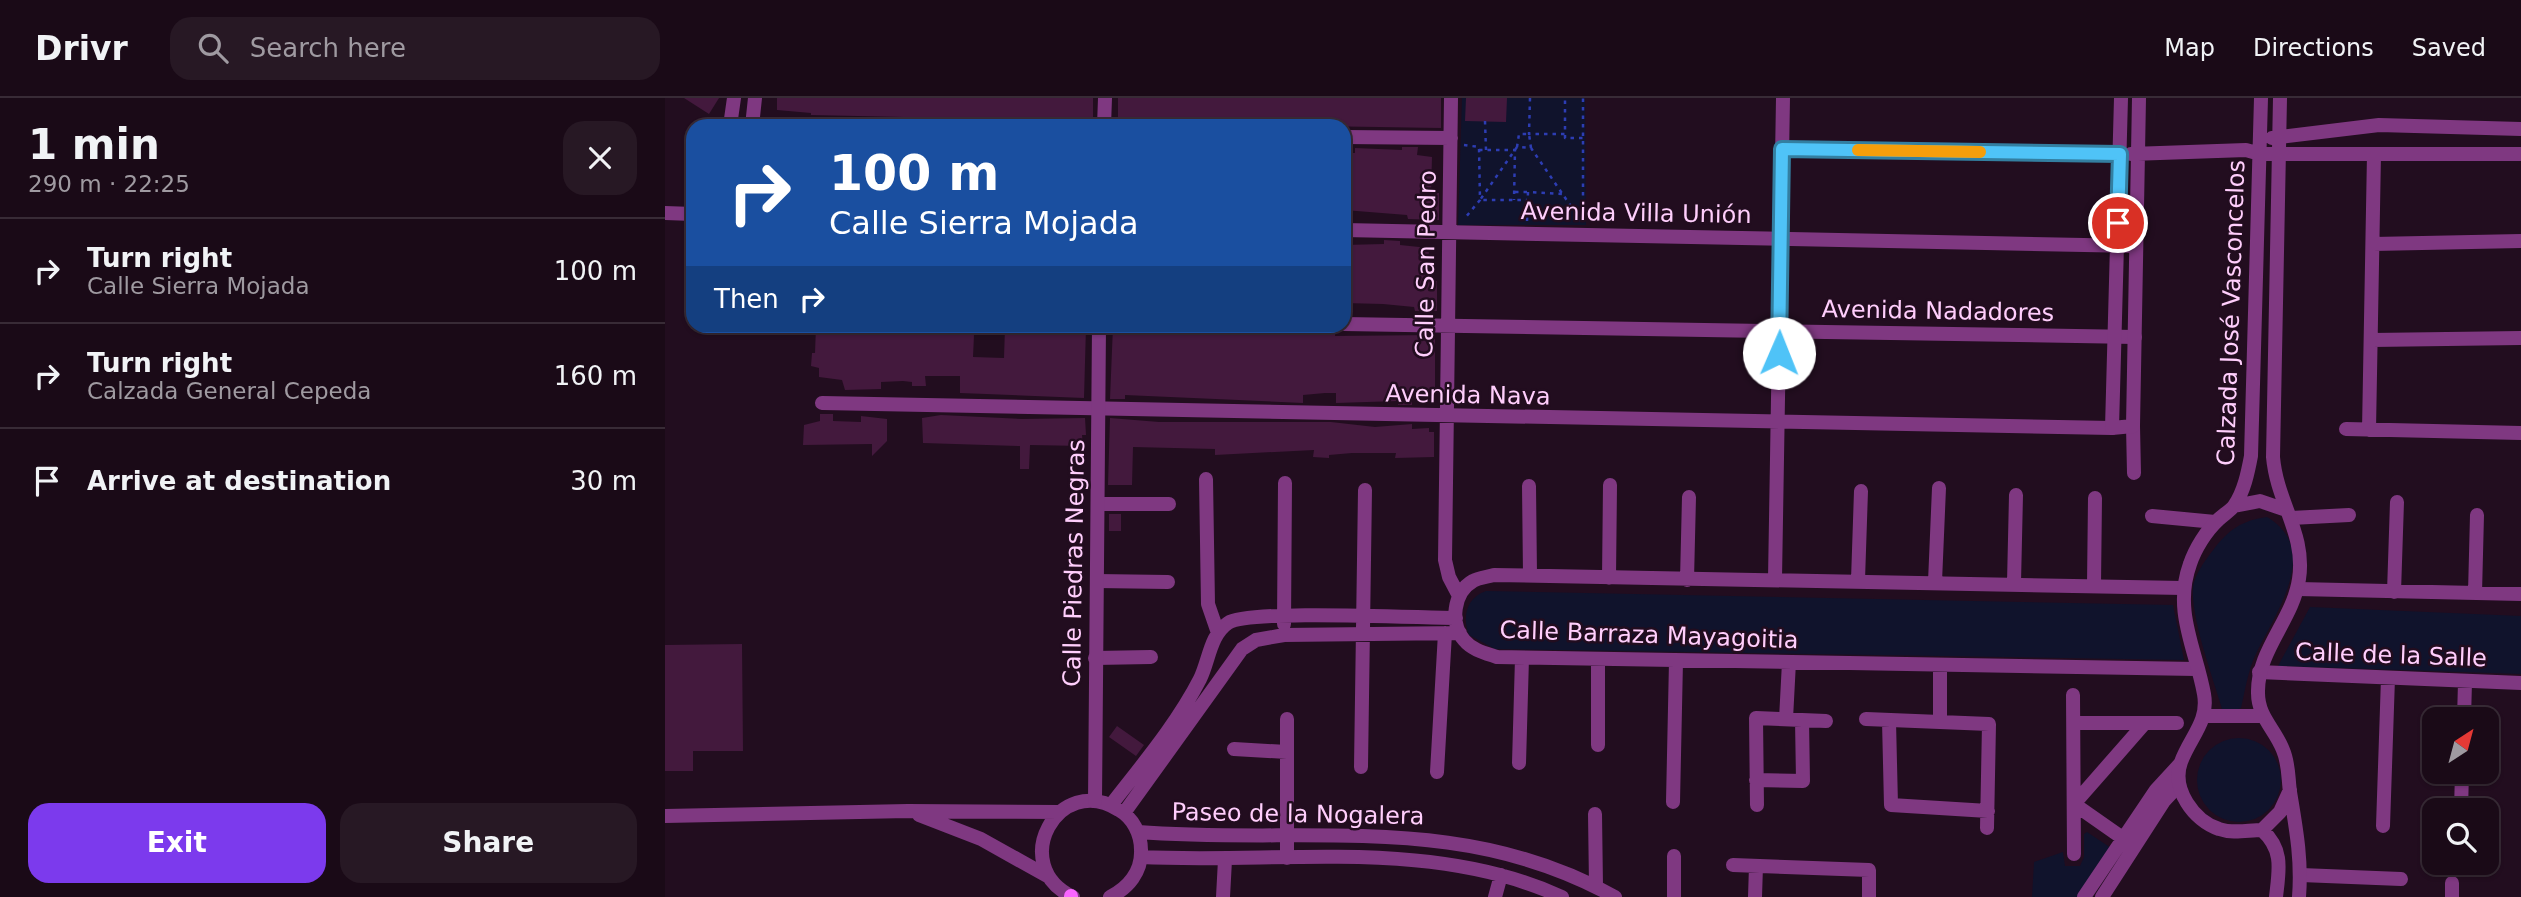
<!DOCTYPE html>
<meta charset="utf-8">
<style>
:root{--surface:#1a0a17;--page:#271824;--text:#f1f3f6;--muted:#9f9aa1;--line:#382b36;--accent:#7c3aed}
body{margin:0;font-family:"DejaVu Sans",sans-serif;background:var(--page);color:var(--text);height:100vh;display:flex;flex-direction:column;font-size:26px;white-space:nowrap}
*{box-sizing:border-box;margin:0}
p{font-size:23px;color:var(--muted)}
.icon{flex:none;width:38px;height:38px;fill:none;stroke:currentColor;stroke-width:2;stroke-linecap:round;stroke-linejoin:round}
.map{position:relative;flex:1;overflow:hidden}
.drawer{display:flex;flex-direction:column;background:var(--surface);width:665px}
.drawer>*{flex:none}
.guide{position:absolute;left:21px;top:21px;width:665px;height:214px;border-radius:21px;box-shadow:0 2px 5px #0004,0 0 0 2px var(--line);background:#1a4fa0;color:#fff;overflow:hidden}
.needle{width:46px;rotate:36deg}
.tools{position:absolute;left:1757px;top:609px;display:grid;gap:14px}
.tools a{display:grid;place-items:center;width:77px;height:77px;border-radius:14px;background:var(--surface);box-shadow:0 2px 5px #0004,0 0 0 2px var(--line);font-size:35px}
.pin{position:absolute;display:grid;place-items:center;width:60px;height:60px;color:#fff;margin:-30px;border:4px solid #fff;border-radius:50%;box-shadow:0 2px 7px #0007}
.me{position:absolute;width:77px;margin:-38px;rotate:1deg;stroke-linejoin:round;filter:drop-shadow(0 0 5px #0008)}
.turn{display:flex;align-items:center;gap:24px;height:147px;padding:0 28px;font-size:32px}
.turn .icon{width:91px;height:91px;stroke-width:2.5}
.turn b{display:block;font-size:49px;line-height:60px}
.then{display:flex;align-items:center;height:66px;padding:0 28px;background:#0003;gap:14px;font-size:26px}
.round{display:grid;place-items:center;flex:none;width:74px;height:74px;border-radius:21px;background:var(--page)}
.head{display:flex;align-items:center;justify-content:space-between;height:119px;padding:0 28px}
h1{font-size:42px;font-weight:600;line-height:52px}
.cta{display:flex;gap:14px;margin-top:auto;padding:14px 28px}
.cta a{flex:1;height:80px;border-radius:21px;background:var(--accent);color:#fff;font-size:28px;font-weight:600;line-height:80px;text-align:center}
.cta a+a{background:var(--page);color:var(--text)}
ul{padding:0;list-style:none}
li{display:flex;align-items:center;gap:21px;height:105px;padding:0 28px;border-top:2px solid var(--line)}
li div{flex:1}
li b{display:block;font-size:26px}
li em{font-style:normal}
header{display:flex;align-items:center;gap:42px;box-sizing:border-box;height:98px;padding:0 35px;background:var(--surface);border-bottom:2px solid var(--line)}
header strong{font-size:33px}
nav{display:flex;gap:38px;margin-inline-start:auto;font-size:24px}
.search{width:490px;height:63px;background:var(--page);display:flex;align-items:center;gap:18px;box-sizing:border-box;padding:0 24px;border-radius:21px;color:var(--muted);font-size:26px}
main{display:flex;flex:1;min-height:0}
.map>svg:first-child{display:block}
.green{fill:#10132c}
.building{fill:#43193d}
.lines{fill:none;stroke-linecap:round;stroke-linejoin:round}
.path{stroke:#2d3db3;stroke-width:2.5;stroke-dasharray:3.5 5;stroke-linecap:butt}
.minor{stroke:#7f3881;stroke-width:14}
.tertiary{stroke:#7f3881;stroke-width:14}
.secondary{stroke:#fa65ff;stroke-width:14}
.route-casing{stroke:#337fa1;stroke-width:18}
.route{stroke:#4fc3f7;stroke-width:12}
.slow{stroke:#f59e0b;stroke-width:12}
.labels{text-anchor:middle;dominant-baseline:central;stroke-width:5;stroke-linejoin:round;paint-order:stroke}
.street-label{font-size:24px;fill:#ffcefc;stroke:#220d1f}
</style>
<header>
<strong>Drivr</strong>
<div class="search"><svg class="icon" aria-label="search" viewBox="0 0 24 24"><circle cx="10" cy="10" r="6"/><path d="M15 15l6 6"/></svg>Search here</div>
<nav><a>Map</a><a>Directions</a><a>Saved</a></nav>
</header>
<main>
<section class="drawer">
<div class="head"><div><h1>1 min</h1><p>290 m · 22:25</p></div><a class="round"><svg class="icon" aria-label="close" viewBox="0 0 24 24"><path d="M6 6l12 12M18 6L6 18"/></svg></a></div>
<ul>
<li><svg class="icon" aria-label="right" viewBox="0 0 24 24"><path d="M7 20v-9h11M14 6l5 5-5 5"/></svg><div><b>Turn right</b><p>Calle Sierra Mojada</p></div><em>100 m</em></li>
<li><svg class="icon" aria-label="right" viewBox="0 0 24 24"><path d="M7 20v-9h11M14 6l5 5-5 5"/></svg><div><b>Turn right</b><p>Calzada General Cepeda</p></div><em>160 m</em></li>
<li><svg class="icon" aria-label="arrive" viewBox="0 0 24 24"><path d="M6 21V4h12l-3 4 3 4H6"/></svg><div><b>Arrive at destination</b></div><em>30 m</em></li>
</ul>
<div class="cta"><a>Exit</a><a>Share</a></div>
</section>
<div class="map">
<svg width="1856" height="799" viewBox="0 0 1856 799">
<rect width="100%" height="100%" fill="#220d1f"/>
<path class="green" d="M797,0h123l1,127h-128z
M1602,419c56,33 7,98 -12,139 -7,15 -10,35 -14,52l-9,4 -10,-3c-8,-29 -35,-100 -28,-127 4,-12 12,-23 20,-33 14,-19 29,-29 53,-32z
M821,493l687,14 11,55 -689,-11 -26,-14c-7,-18 -3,-37 17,-44z
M1645,509l211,9v58l-243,-8z
M1532 682a42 42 0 1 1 84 0a42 42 0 1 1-84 0Z
M1422,734l24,16 -34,49h-45l2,-35 29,-10 2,14h15l4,-9v-23z"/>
<path class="building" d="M19,0h35l-10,16z
M112,0h316v23l-282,-6v-2l-34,-3z
M453,0h323v30l-126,-2v-5l-32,-1v4l-23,1 -12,-1v-4l-49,4 -81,-2z
M801,0h41l-1,24 -41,-1z
M737,49h16l-1,8 15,2 -1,36h8v27l-31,-1 -1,-4 -63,-5v-57h11v-5l47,2z
M719,142l16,1v4l29,3 -1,33h9v30h-22l-1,-4 -31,-3 -39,-1v-58l40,-1z
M151,228h151v5h6l1,4 -1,22 31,1 1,-31h81l-2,71 -124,-5v-17h-35l1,10h-14v-4l-9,-1 -22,1v7l-36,1 -3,-10 -23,-3v-9l-8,-2 1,-13h3z
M448,228l129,2v5l32,1v-6h21l40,3v5l100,-1v61l-23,2v7h-14v-4l-62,2v-10h-11l-22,2v8l-178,-8v4h-15z
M155,316h13v7l28,1v-6l26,3v22l-15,15v-12l-69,1 1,-20 16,-4z
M276,317l81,4 63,-1 1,17h-4l1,11 -53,-1 -1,24h-9v-23l-97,-3 -1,-25z
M445,320l49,4h172l44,5 37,-3v5l17,-1v4h5v25l-39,1 1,-5h-44l-23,2v3l-16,-1 1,-7 -99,5v-6l-82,-2 -1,38h-24z
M444,416h12v17h-12z
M77,546l1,107h-50v20h-28v-126z
M452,628l27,19 -8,11 -27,-19z"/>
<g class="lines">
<path class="path" d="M865,0l-1,36h36v-36
M820,23l1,29
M900,37v3h18
M799,47l15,2 1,53 -15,18
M852,49l-37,53h47
M866,50l-2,-14h-10l-2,13 14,1 50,73
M814,52h36l-1,50
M850,94h13
M862,123l1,-29 34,2
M918,123v-123"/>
<path class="minor" d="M786,0l-6,462 4,17 10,19
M679,39l107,1
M1117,51l338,5
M0,115l28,1
M679,132l792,16
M1708,146l148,-3
M679,226l791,13
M1707,242l149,-2
M157,305l1290,25
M1468,328l1,47
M1681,331l175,4
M1704,332l5,-276
M541,381l2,125 10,29
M864,388l1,89
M433,406h71
M1487,418l63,6
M1626,420l58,-3
M944,480l1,-93
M1110,481l8,-481
M1022,482l2,-83
M1193,482l3,-89
M432,483l71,1
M1270,484l4,-94
M1349,485l2,-88
M1429,487l1,-87
M1518,490l-689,-13c-7,2 -16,3 -21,6 -20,11 -23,43 -9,59 8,10 21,13 33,17l699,12
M1633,491l223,5
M1729,494l3,-90
M1810,495l2,-78
M619,526l1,-141
M430,560l56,-1
M1275,567v57
M1594,574l262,11
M1408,597l1,159
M622,621v139
M1121,621l3,-57
M1201,621l123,5 -2,104
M1799,621l1,-37
M1224,623l2,84 97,6
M1409,625h103
M933,647v-85
M569,651l53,3
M854,665l3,-105
M696,669l4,-277
M772,674l8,-139
M1091,682l47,1 -1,-61
M1008,704l3,-141
M446,707c31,-40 66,-81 89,-126 9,-18 10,-44 28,-56 21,-14 192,-5 228,-5
M1092,707l-1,-87 70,3
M1796,712l1,-38
M459,715l118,-164 14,-9 28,-5 176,-2
M930,716l1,72
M254,717l62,24 68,38
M0,718l243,-5 152,1
M1718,728l5,-148
M473,734c167,13 322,-22 477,65
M1459,741l-50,-35 71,-81
M476,759c139,7 291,-20 421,40
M1068,767l136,5v27
M1636,777l100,4
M408,799c-66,-31 -15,-126 46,-87 14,8 22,24 22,40 1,22 -13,38 -31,47
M558,799l2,-37
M830,799l6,-22
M1009,799v-41
M1090,799l1,-31
M1419,799l72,-107 23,-25
M1437,799l62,-96 15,-16
M1787,799v-14"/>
<path class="tertiary" d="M1456,0l-9,330 21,-2 6,-328
M1596,0l-10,358c-3,16 -7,36 -17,50 -4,5 -11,9 -16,14 -12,11 -23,29 -28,44 -17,47 6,85 14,130 5,28 -14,43 -23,68 -10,27 13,59 38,67 14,5 29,1 43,1 22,20 17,40 14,67
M1615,0l-7,359c4,46 33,77 26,122 -6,41 -42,71 -41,114 0,24 17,36 25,57 6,14 5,27 7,42 6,36 12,68 9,105
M65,28l4,-28
M87,28l3,-28
M439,28l1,-28
M1607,40l107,-13 142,4
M1466,56l115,-4 14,4h261
M1569,408l26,-5 26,9
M1540,618h57
M430,703l4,-475
M1597,732l18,-18 10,-22"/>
<path class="secondary" d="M406,798v1"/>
</g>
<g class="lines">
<g class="route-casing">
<path id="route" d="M1114,255l3,-204 338,5 -2,69"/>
</g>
<use href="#route" class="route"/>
<path class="slow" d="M1193,52l122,2"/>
</g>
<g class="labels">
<g class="street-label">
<text transform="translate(971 115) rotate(1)">Avenida Villa Unión</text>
<text transform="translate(761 166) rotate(-89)">Calle San Pedro</text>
<text transform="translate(1273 213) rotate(1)">Avenida Nadadores</text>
<text transform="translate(1566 215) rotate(-88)">Calzada José Vasconcelos</text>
<text transform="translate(803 297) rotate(1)">Avenida Nava</text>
<text transform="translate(409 465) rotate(-89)">Calle Piedras Negras</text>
<text transform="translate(984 537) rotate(2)">Calle Barraza Mayagoitia</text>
<text transform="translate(1726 557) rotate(2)">Calle de la Salle</text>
<text transform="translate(633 716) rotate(1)">Paseo de la Nogalera</text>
</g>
</g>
</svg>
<div class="tools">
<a><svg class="needle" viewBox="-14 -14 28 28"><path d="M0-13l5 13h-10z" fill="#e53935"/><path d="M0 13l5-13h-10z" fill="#9f9aa1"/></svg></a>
<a><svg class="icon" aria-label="search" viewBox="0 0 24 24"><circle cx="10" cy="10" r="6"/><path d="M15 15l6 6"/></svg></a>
</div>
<div class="pin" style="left:1453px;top:125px;background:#d93025"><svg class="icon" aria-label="arrive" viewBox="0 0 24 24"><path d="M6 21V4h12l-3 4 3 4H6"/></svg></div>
<svg class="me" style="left:1114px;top:255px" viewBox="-20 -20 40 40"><circle r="19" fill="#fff"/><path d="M0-13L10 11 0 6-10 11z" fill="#4fc3f7"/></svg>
<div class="guide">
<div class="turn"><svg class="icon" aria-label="right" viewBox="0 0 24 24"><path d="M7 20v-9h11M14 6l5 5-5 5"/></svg><div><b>100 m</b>Calle Sierra Mojada</div></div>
<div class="then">Then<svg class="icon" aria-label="right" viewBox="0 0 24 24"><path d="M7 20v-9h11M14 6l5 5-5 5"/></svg></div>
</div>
</div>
</main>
